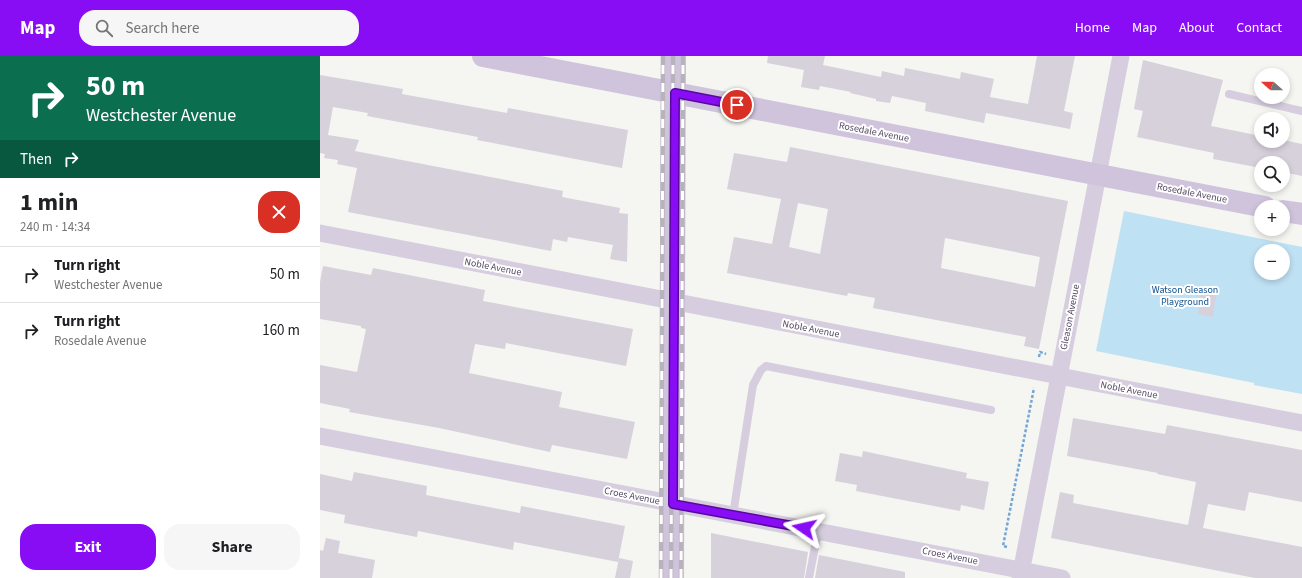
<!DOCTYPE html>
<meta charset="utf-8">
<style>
:root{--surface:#fff;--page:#f6f6f6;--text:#202124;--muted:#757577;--line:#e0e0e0;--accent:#890df4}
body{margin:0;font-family:"Source Sans 3",sans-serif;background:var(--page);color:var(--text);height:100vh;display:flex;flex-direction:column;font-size:15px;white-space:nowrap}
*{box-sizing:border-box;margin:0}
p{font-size:13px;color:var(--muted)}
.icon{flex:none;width:22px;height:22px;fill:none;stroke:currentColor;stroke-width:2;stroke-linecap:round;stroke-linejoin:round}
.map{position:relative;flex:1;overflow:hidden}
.sheet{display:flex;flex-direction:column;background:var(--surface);width:320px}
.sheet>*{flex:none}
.top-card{background:#0b6e4f;color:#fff;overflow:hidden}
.needle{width:26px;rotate:291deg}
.buttons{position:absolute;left:934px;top:12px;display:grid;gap:8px}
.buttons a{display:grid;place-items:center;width:36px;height:36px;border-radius:50%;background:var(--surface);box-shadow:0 2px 6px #0003;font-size:20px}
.pin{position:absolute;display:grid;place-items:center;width:34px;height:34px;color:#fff;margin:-17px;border:2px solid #fff;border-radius:50%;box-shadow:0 1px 4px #0007}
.me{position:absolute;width:44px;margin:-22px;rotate:281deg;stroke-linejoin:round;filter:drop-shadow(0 0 3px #0008)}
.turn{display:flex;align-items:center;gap:14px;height:84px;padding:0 20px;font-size:18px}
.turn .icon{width:52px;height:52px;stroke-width:2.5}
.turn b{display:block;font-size:28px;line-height:34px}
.then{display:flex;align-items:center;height:38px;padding:0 20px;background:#0003;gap:8px;font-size:15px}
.round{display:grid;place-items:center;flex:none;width:42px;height:42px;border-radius:16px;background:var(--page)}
.summary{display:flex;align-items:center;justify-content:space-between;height:68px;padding:0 20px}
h1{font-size:24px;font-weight:700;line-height:30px}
.action{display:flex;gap:8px;margin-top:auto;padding:8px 20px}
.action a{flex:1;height:46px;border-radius:16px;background:var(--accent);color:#fff;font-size:16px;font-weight:700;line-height:46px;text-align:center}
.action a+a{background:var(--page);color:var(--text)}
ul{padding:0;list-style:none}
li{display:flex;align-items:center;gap:12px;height:56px;padding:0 20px;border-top:1px solid var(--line)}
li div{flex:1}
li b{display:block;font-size:15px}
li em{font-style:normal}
header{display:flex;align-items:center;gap:24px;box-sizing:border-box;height:56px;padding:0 20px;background:var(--accent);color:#fff}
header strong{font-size:19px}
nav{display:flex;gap:22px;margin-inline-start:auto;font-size:14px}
.search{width:280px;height:36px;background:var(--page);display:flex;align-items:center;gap:10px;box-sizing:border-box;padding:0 14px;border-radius:16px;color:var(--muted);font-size:15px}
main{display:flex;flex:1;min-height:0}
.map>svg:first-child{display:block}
.green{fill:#bfe1f4;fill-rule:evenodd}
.building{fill:#d7d1db;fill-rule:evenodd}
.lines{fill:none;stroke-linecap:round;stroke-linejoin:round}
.path{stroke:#74a6d5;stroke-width:2.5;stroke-dasharray:3 2;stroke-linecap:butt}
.lane{stroke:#d6cddf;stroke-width:8}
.street{stroke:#d6cddf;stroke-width:17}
.secondary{stroke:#d0c4dc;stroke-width:22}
.rail-casing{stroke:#b7b2bb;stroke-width:4.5}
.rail{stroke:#fff;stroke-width:3;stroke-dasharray:9;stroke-linecap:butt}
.route-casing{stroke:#59089f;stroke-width:10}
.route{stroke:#890df4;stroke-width:7}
.labels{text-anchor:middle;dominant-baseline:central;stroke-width:4;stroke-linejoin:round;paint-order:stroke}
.street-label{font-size:10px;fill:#544862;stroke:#fff}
.park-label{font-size:10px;fill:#10518c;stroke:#fff}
</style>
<header>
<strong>Map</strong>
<div class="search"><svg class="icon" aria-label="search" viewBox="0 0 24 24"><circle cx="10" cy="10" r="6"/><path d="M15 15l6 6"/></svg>Search here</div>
<nav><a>Home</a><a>Map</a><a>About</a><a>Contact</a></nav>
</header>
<main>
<section class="sheet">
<div class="top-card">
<div class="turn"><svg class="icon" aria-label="right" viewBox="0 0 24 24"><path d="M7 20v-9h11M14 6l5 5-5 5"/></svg><div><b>50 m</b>Westchester Avenue</div></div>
<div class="then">Then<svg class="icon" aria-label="right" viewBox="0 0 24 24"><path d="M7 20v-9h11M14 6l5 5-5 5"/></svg></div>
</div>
<div class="summary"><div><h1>1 min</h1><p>240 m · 14:34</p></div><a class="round" style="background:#d93025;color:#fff"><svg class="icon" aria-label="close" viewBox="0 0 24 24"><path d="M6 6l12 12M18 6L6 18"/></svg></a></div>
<ul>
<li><svg class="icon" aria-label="right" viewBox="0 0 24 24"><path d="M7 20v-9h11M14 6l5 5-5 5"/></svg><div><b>Turn right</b><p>Westchester Avenue</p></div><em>50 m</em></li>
<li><svg class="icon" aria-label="right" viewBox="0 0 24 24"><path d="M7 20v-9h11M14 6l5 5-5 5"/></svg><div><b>Turn right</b><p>Rosedale Avenue</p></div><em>160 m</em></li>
</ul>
<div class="action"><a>Exit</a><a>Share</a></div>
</section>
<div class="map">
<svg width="982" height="522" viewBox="0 0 982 522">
<rect width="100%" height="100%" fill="#f5f5f2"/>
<path class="green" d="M804,155l178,36v147l-48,-9v-2l-158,-32zM941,195h22v22h-22z"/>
<path class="building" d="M448,0h57l-2,9 58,12 1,-6 22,5 1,-8 55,11 1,-7 33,7 -4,18 38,7 9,-48h38l-11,55 9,2 -3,16 -84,-16 -2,10 -59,-12 1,-8 -34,-7 -2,7 -14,-2v-2l-26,-6 1,-1 -31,-6 -1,4 -18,-3 3,-17 -37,-7z
M823,4l80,20 -12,46 50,10v5l22,-1 19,4v32l-19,-4v-9h-22v5l-48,-9 1,-6 -77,-16 6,-26 -9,-2z
M0,19l83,14 -1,5 105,19 1,-5 120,22 -6,38 -145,-28 1,-3 -111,-21 1,-3 -35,-6 -5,28 31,5 -4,11 208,40 -1,6 58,11 -1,5 9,1 -1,48 -17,-3 3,-14 -45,-8 -1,5 -14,-3 -2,12 -203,-39 9,-44 -20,-4 1,-4 -14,-2 1,-4 -5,-1z
M470,91l278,54 -29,148 -15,-3 2,-9 -153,-29 2,-10 -27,-5 -1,3 -120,-23 7,-36 38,7 9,-45 -54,-10 7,-36 53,9zM478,147l30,6 -8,45 -31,-7zM625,182l95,19 -5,30 -94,-19z
M3,210l48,9 2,-7 112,22 -2,11 150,28 -7,37 -120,-23 -1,6 -30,-5 -6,29 93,19 -3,15 76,15 -8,37 -75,-14 -2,7 -111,-24 -90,-16 1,-3 -30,-6v-38l37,7 9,-43 -5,-1v-2l-41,-7v-37z
M881,236l15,3 -3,22 -15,-3z
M753,362l92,16 2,-9 135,25v52l-53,-10 -4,19 -37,-7 -5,24 99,19v31h-47l-204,-40 9,-46 14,3 -1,8 115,22 8,-43 -39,-8 1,-1 -91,-17z
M543,395l104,22 -1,5 23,4 -5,28 -23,-5 -1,6 -104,-20 1,-6 -22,-4 5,-28 22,4z
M34,416l73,14 -1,9 94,18 1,-7 104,20 -7,36 -104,-20 -1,8 -95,-19 -1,6 -73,-14 1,-8 -25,-5v-36l32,7z
M391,477l97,19 -4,26h-93z
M6,482l14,3 -2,12 37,7 -3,18h-52v-28l3,1z
M499,499l86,17v6h-90z
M299,502l14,3 -3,17h-15z"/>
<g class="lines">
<path class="path" d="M719,301l1,-5 6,2
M687,491l-4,-1 31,-158"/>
<path class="lane" d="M909,38l73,17
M413,459l20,-130 8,-15 5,-4 225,44
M489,522l9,-47"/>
<path class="street" d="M0,177l982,190
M0,380l742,142
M700,522l101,-522"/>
<path class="secondary" d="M163,0l782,151
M963,155l19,3
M353,522l2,-522"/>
<g class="rail-casing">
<path id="rail" d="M341,522l2,-522
M351,522l2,-522
M361,522l2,-522"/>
</g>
<use href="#rail" class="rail"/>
</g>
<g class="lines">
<g class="route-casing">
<path id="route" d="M417,49l-62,-12 -2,411 131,24"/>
</g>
<use href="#route" class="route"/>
</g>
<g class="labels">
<g class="street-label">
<text transform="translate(554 76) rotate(11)">Rosedale Avenue</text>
<text transform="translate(872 137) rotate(11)">Rosedale Avenue</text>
<text transform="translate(173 211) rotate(11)">Noble Avenue</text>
<text transform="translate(750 261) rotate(-79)">Gleason Avenue</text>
<text transform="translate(491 273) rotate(11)">Noble Avenue</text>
<text transform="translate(809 334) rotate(11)">Noble Avenue</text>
<text transform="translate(312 440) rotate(11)">Croes Avenue</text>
<text transform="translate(630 500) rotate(11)">Croes Avenue</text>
</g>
<g class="park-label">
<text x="865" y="234">Watson Gleason<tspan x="865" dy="12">Playground</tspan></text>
</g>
</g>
</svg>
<div class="buttons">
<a><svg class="needle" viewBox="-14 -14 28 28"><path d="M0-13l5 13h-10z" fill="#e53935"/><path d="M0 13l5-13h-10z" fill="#757577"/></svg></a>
<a><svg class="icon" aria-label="sound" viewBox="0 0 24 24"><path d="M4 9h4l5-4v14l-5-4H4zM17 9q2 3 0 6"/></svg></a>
<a><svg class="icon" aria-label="search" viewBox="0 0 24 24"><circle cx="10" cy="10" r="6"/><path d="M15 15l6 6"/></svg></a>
<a>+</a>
<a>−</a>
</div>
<div class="pin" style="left:417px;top:49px;background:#d93025"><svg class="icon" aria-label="arrive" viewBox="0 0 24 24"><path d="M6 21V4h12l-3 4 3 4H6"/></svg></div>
<svg class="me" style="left:484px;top:472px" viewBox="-20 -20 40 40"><path d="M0-17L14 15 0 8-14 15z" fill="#890df4" stroke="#fff" stroke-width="4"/></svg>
</div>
</main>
